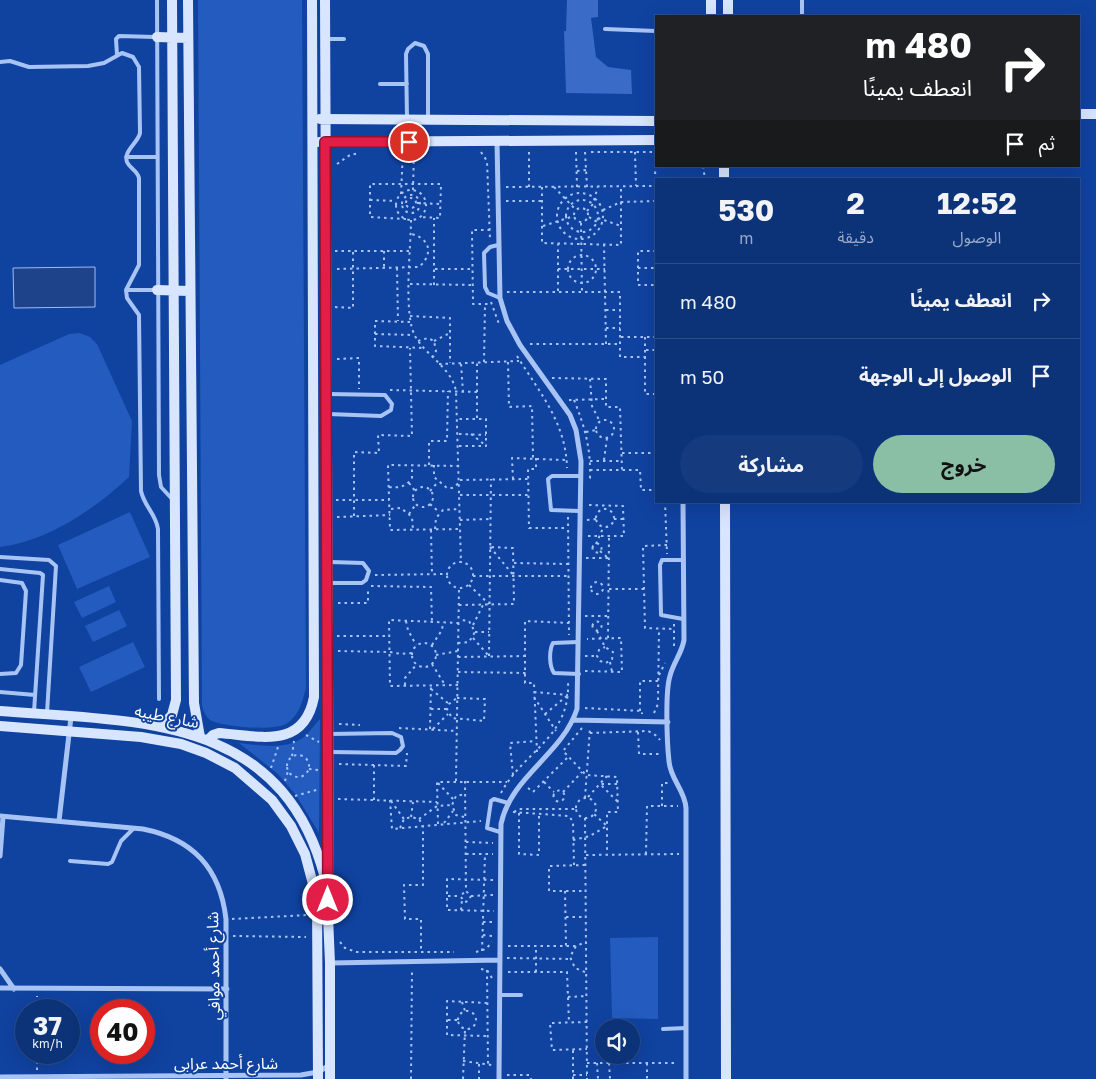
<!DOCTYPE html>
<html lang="ar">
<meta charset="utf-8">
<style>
:root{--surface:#0c3278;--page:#153a7d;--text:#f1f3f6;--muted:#9aaac6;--line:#2c4d8a;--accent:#8abfa5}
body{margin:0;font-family:"Golos Text","Noto Sans Arabic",sans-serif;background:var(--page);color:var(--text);direction:rtl;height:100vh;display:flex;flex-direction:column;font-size:19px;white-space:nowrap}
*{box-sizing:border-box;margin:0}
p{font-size:16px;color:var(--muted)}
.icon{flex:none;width:28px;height:28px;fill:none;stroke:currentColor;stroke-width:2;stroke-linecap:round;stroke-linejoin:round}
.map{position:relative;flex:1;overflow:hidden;direction:ltr}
.details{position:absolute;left:655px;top:178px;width:425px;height:325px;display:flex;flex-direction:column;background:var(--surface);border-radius:0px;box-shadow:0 5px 20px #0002,0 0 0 1px var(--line);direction:rtl}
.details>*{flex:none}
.top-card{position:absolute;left:655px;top:15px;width:425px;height:152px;border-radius:0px;box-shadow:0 5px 20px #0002,0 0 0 1px var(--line);direction:rtl;background:#202124;color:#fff;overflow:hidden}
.fabs{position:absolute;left:595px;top:1019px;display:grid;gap:10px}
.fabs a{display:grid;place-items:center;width:45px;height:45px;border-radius:50%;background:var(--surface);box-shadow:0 5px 20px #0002,0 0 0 1px var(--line);font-size:25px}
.speed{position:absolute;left:15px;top:999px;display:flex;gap:10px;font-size:25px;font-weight:700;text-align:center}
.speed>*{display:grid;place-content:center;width:65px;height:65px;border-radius:50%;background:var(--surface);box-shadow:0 5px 20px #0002,0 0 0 1px var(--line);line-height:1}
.speed small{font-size:12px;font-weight:400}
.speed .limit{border:8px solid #d22;background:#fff;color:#111}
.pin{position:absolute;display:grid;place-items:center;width:42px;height:42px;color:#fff;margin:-21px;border:2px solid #fff;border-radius:50%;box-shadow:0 1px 5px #0007}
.me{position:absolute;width:55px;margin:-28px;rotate:0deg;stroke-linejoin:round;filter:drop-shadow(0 0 4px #0008)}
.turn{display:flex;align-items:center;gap:18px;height:105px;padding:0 25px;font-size:22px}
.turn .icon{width:65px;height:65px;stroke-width:2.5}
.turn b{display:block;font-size:35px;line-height:42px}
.then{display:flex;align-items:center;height:48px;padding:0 25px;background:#0003;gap:10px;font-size:19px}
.eta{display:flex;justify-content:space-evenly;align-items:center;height:85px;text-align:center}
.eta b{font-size:30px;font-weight:700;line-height:35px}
.button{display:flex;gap:10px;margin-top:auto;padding:10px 25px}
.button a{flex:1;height:58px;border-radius:30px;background:var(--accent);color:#111;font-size:20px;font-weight:700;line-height:58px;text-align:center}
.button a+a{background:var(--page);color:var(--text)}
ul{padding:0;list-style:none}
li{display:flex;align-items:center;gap:15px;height:75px;padding:0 25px;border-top:1px solid var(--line)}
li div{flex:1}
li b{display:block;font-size:19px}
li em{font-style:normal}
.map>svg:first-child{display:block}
.green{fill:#235bbe}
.water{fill:#1f438a;stroke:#9abdf9}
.building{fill:#396bc7}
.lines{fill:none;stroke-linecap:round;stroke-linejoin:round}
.path{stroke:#a8c4f5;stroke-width:2;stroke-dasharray:2.5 4;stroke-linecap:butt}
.lane{stroke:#a8c4f5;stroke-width:4}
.street{stroke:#a8c4f5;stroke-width:5}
.secondary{stroke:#d8e5fe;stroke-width:10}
.route-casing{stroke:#92132f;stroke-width:12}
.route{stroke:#e11d48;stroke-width:9}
.labels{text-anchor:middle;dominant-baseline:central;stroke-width:4;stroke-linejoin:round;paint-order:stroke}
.street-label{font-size:16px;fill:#fff;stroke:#1042a0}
</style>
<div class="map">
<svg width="1096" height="1079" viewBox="0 0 1096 1079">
<rect width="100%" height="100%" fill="#1042a0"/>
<path class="green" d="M198,0h104l4,688c-4,15 -7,28 -20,36 -13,7 -60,3 -74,-3 -6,-3 -8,-9 -10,-15z
M80,333l10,4 7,7 35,77 -3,56c-34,32 -81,64 -129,70v-182l69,-31z
M130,512l20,45 -73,32 -19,-44z
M109,586l7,16 -34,16 -8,-16z
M119,610l8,16 -34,16 -8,-16z
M133,642l12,25 -54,25 -12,-25z
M320,719l-1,114 -23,-38 -18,-21 -39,-31c20,2 44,7 62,-4 7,-4 13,-14 19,-20z
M658,937v82l-46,-1 -2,-80z"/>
<path class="water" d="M95,267v40l-81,1 -1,-40z"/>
<path class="building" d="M567,0h31v17l-7,1 5,39 12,10 23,3 1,24 -66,-1 -2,-62h2z"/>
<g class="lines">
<path class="path" d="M481,152l6,9 3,79
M529,152v35
M576,152l1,35
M585,152l2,35
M591,152h65
M635,152l1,34
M655,152l1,142
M337,164l13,-9 9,-2
M703,166l2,13
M577,171l9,-1
M506,187l149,-1
M542,187v56l79,2v-59
M554,187l22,23
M413,190l1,-38
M396 205a15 15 0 1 1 30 0a15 15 0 1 1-30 0Z
M557 216a23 23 0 1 1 46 0a23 23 0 1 1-46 0Z
M401,194l2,-43
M402 204a9 9 0 1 1 18 0a9 9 0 1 1-18 0Z
M406 203a5 5 0 1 1 10 0a5 5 0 1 1-10 0Z
M370,200l26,1
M566 216a16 16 0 1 1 32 0a16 16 0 1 1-32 0Z
M506,201h36
M417,203l23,1
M574 215a7 7 0 1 1 14 0a7 7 0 1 1-14 0Z
M603,210l18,-8 35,-1
M587,211l6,-7 5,-18
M589,217l8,5
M598,218l23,8
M406,219l-36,-2v-33h71l-1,34 -20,-1
M411,220c0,27 -8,93 4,116 11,20 36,31 41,55l5,172
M581,223l1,69
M543,226l31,-10
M490,230h-18l1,74h18
M604,244l2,100
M335,251h75
M384,251v18
M656,251h-18v34h18
M568 269a14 14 0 1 1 28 0a14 14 0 1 1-28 0Z
M397,268l1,53
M638,268h17
M337,269l82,-2c15,-13 11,-29 -8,-33
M435,269h38
M558,269h47
M410,284l63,1
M434,285v-67
M558,291v-47
M507,292h113v65h26
M491,302l8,22
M335,307l18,1v-57
M606,310h14
M410,316l40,2v45
M410,322l-35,-1v25l49,2
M606,328h14
M375,334l39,1
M621,337h35
M645,337v57h11
M418,341l10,-3 6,3 2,10 -3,6
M434,341l16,-8
M530,344h90
M646,350h10
M517,356c23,37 49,67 50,112
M337,359l22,-1v31
M484,362l1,-58
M508,362l1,45 23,-1 1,52
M439,364l80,-3
M461,364l2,28
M552,378l54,1v28h14l2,63
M590,379l2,27 8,16
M390,390l87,2
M569,400l37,-1
M574,400c11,27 17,49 16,78h-2
M477,418v-56
M596 429a9 9 0 1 1 18 0a9 9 0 1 1-18 0Z
M586,432l10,-2
M459,434l27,1
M471,434l14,11
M459,446h27v-27h-27
M622,453h34
M536,458v11h-8l1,59h39
M604,460l3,-22
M590,461h32
M429,465v-24h18l1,-50
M434,465v12l13,11h5l7,-5
M459,466l-71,-1 2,65 71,-1
M590,470h50l1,20h15
M513,479l-1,-21 54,2
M460,480l68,-1
M409,483l6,8
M389,487c11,1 15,0 23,-8v-14
M413 497a10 10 0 1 1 20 0a10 10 0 1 1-20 0Z
M430,491l8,-9
M460,495h68
M336,500h53
M665,501l2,53
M430,504l9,8
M391,509l10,-1 11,9 1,13
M596 518a9 9 0 1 1 18 0a9 9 0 1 1-18 0Z
M409,514l7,-10
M354,516v-64l25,1 -1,-18 34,1 -2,-88
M337,517l53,-2
M568,517l1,118
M614,519h9
M460,520l30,-1
M587,520l10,-1
M435,529l1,-11 7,-8 17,-1
M431,530l1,44
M588,536h36l-1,-30 -35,-1
M592.5 548a4.5 4.5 0 1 1 9 0a4.5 4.5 0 1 1-9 0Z
M596,544l7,-16
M667,545l-24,1 2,82 29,1
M490,547l24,29
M600,551l8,7
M586,558h23
M447 575a13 13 0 1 1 26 0a13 13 0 1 1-26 0Z
M514,563l54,1
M375,575l72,-1
M473,576h95
M591 588a6 6 0 1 1 12 0a6 6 0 1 1-12 0Z
M469,585l20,19
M371,586l60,1 1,35
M609,589h35
M338,603h30v-15
M459,605l55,-1 -1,-56 -23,-1
M585,616h23
M406,621l2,9 8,15
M592.5 626a4.5 4.5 0 1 1 9 0a4.5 4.5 0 1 1-9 0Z
M473,625l10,-20
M597,631l8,16 8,5 -1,7 -6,4 -6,-2 -3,-5 2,-6 6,-3
M475,632h14
M337,636h52
M473,638l15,17
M608,638l1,-102
M412 655a12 12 0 1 1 24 0a12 12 0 1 1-24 0Z
M458,643l11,-1 6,-10 -6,-11 -9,-1
M432,645l10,-15 1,-7
M674,646v-23
M338,651l52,1 11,2 11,-1
M436,655l22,-4
M489,656l2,-177
M585,656h12
M458,657l67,-1
M610,662l2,10
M432,664l13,21
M585,671l37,1 -1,-34 -34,1
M458,672l68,1
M659,675l6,-12
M405,685v-7l12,-14
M458,685l-68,1 -1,-66 70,3
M431,689l18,15
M534,692l34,3
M534,697l22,34
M457,698l28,1 -1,22 -32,-3 -5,-9 2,-5z
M658,700l1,-71
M585,708l57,3v3
M431,709h16
M640,711v-30h18
M654,713l4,-9
M545,714l23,-19
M339,724l21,1
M399,728l58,3
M582,728l-19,23 23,24 31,2 1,35h-11v43
M430,729l1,-44
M433,729l15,-15
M638,732l1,22h23
M590,733l58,-2 9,5 3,4
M306,735l13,7
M537,752l-3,-69h-9v-62l44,2
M287 766a11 11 0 1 1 22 0a11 11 0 1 1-22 0Z
M292,756l2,-15
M339,764l67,2 1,-13
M271,768l7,-21
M309,769l10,1
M513,775l-3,-32 25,-2
M285,781l3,-10
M456,781l3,-193
M465,781l1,110 5,5 -3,5 -3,1 -5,-6 6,-5
M544,782l10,10
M438,783l15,16
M617,784h-17l18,18
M528,788l5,4 35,-35
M553.5 796a5.5 5.5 0 1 1 11 0a5.5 5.5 0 1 1-11 0Z
M563,792l19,-20
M501,793c22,-42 70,-55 67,-112
M295,796l25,-7
M588,797l19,-21
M576 808a10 10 0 1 1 20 0a10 10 0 1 1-20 0Z
M585,798l5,-70
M338,799l99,3
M374,800v-35
M390,800l2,29 89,-8
M391,801l13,18
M662,806v-23h6
M513,812l56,4 4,6 1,43
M514,812l5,-3h56
M519,813v41l20,1v-41
M411,817l2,-15
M464,817l-8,-2 -4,-10 4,-9 9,-2
M585,818l2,261
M419,819l18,-13 15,-1
M444,823l9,-12
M438,824l-1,-42h70
M400,828l4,-9 7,-2 8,2 4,7v59h-19l1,34h16v33
M573,840l17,-4 17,-10 -13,-12
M466,842l27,1
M466,854h27
M646,854l1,-48h31
M586,855l93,-1
M585,865l-36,1v25h37
M493,880l-46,-1v31l47,1
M565,891l1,55
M448,896h12
M471,896l22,-1
M461,910l1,-10
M566,917h20
M232,919l76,-4
M483,922h10
M483,935l10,1
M233,936l73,1
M340,942l5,6 11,4h98
M508,946h68
M482,951l3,-97
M476,952l10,-3 6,-7
M507,958l63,1
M481,969l6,1 5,8
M487,970l1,94
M508,972h59l2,51
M536,972v-26
M585,972l-10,-4 -5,-11 6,-11 10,-4
M568,997l18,-1
M462,1002l3,9
M487,1003l-40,-2v34l40,1
M37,1010v-14
M458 1020a9 9 0 1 1 18 0a9 9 0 1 1-18 0Z
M448,1020h10
M587,1022l-37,1 2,27 35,-1
M463,1061l29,4
M587,1063h91
M597,1063l1,16
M609,1063l1,16
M647,1063v16
M479,1064v15
M37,1070v-18
M507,1075h23l1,4
M573,1075h14
M411,1079l1,-110
M463,1079l2,-50
M573,1079v-29"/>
<path class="lane" d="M157,0l2,475 2,12 12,13
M802,16v-16
M605,29l51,2
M327,39h17
M117,55l-1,-16 3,-3 36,1
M0,62l10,-1 19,6 59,-1 16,-3 18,-10 11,4 6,10 1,66c-2,10 -17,18 -13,29 3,7 10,8 12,16v87l-13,25 1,8 12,17 2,176c3,15 15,23 17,38l1,170
M380,84h27
M407,119l-1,-65 2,-5 7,-6 9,3 4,8v65
M126,157h31
M498,245l-8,2 -6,6 1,34 3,6 12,5
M126,290h30
M328,394l57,1 7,9 -1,6 -10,6 -53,-2
M579,511l-28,-1 -3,-31 4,-3h29
M0,557l49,3 7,6 -9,147
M683,560h-21l-2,5 1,50 22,4
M330,562l33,1 6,8 -3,9 -4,3h-32
M0,569l40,4 3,2 -9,137
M0,580l22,3 4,8 -5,74 -5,8 -16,1
M578,642l-25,1c-4,7 -4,23 1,30l25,1
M0,692l35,3
M329,734l63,-1 9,4 2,9 -3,4 -4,3 -65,-1
M500,832l-13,-4 4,-27 3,-2 14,4
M70,861l38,3 4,-2 9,-21 13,-13
M500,995h21
M663,1029l23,-1"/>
<path class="street" d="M497,141l3,157 7,23 13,24 50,70 6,15 5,31 -4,248c-15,46 -66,67 -76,115l-2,255
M683,501l1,139c-2,13 -11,23 -14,36 -5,15 -3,68 -1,85 1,18 16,29 17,47v271
M573,720l95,2
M0,816l143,13c50,10 77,39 83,90v160
M59,821l12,-104
M0,856l3,-39
M330,963l170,-3
M0,969l14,20
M0,988l227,1
M0,1077l301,-2 17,-3 12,-7"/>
<path class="secondary" d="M188,0l6,703 6,34
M325,0l4,899
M711,16v-16
M728,16v-16
M157,37l31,1
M1079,114h17
M320,119l336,2
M319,142l337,-2
M724,179v-13
M157,290l32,1
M725,501l1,578
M0,711c138,11 282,3 325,167
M0,726l141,11 40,7 25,9 29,15 37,32 19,26 14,28 12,45 1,180
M161,726l11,-11 4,-15 -4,-700
M208,740l5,-5 6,-2c40,3 85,17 95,-36l-2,-697
M327,893l3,70v116"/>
</g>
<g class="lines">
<g class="route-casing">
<path id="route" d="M328,900l-3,-758h84"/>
</g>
<use href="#route" class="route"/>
</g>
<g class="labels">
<g class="street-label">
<text transform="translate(167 716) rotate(11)">شارع طيبه</text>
<text transform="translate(213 966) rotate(-91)">شارع أحمد موافي</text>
<text x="226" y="1063">شارع أحمد عرابى</text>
</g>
</g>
</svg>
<div class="fabs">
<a><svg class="icon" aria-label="sound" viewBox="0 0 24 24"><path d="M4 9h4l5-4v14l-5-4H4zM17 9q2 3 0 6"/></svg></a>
</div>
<div class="speed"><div>37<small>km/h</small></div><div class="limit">40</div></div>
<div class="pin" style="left:409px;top:142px;background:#d93025"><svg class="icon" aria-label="arrive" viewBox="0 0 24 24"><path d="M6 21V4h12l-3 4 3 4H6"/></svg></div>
<svg class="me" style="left:328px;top:900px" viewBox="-20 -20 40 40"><circle r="17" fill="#e11d48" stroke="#fff" stroke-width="3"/><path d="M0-11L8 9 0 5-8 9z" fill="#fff"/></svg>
<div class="top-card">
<div class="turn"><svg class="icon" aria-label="right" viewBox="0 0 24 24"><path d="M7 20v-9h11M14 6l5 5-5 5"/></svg><div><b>480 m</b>انعطف يمينًا</div></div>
<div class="then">ثم<svg class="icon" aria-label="arrive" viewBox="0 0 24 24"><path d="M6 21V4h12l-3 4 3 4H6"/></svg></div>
</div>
<section class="details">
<div class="eta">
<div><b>12:52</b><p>الوصول</p></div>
<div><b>2</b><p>دقيقة</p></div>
<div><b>530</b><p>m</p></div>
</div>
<ul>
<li><svg class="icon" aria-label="right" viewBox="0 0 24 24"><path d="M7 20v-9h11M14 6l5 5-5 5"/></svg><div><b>انعطف يمينًا</b></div><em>480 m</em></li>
<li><svg class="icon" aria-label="arrive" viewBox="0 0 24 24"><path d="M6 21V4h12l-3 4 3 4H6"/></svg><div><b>الوصول إلى الوجهة</b></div><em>50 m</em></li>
</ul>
<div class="button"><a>خروج</a><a>مشاركة</a></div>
</section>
</div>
